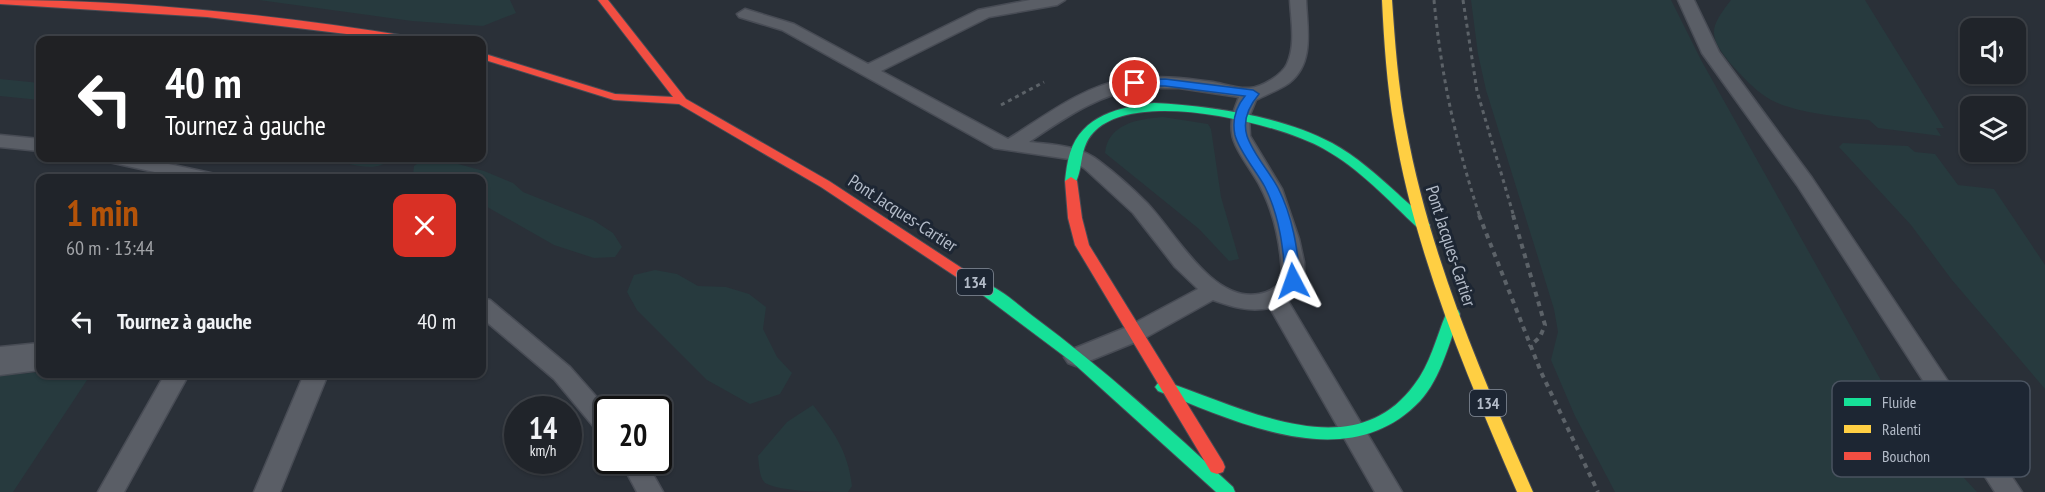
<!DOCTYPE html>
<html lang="fr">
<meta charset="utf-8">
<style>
:root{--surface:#20242a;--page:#282c32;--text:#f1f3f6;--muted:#a2a4a8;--line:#3d4147;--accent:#b45309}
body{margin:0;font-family:"PT Sans Narrow",sans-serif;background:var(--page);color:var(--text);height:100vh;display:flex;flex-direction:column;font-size:22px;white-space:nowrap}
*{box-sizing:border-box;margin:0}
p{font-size:20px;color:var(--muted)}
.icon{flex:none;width:33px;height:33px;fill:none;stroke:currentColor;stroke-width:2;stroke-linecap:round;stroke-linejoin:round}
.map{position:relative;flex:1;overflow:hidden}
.panel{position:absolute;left:36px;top:174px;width:450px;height:204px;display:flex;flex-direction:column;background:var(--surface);border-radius:12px;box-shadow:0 2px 4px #0004,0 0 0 2px var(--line)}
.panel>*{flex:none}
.guide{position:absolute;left:36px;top:36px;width:450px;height:126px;border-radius:12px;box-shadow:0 2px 4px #0004,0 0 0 2px var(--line);background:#202124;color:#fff;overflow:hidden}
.buttons{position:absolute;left:1960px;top:18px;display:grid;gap:12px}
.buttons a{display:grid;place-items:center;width:66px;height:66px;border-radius:12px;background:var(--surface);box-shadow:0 2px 4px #0004,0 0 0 2px var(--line);font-size:30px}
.speed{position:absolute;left:504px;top:396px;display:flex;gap:12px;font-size:30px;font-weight:700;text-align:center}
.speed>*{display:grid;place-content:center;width:78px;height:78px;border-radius:50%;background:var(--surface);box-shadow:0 2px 4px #0004,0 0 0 2px var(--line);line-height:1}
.speed small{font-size:15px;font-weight:400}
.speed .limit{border:3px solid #111;border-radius:9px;background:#fff;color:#111}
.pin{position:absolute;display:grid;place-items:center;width:51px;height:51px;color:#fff;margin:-26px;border:3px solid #fff;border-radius:50%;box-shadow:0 2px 6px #0007}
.me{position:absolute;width:66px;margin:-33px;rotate:356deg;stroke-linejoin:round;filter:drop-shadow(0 0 4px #0008)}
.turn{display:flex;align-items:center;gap:21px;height:126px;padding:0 30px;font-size:27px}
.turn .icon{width:78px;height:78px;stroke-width:2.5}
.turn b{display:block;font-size:42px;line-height:51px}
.round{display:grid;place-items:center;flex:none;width:63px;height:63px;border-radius:12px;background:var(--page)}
.head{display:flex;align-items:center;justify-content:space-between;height:102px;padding:0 30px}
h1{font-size:36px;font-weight:600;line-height:45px;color:var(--accent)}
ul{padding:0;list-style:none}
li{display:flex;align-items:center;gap:18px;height:90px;padding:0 30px}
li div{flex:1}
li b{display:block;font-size:22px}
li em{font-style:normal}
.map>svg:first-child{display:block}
.green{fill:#273a3e}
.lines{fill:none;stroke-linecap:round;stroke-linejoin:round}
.lane-casing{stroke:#484c55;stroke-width:3}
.street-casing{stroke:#484c55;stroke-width:3}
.fast-casing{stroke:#484c55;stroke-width:2}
.slow-casing{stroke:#484c55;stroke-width:2}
.jam-casing{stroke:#484c55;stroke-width:2}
.path-far1{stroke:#5c6268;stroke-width:3;stroke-dasharray:4 4;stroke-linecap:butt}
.path{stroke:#5c6268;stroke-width:4;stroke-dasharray:5 5;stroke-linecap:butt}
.lane{fill:#5a5e66;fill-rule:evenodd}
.street{fill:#5a5e66;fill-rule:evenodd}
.fast{fill:#16e098;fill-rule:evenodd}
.slow{fill:#ffcf43;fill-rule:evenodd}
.jam{fill:#f24e42;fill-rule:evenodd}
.route{fill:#1a73e8;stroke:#114b97;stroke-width:1.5}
.labels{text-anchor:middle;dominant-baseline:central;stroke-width:6;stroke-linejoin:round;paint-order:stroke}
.shield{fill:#1d2633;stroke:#878f9c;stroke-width:1.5}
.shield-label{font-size:16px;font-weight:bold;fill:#b4bcc9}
.street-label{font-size:18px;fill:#b4bcc9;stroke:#1d2633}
.key{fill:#1d2633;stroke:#4a5360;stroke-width:1.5}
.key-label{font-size:16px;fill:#b4bcc9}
</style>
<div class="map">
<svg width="2045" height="492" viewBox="0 0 2045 492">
<rect width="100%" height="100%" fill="#2a3038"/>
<path class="green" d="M259,0h251l6,13 -33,13 -71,-5z
M1471,0h200l30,60 191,340 85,92h-362l-40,-76 -24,-56 7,-28 -4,-23 -68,-219 -8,-36z
M1731,0h134l79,128h-8l5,8 -63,-8 -9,-8c-28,-3 -73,-7 -98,-20 -16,-9 -29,-24 -41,-37 -23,-28 -20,-36 1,-63z
M0,79l40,4v17l-40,-4z
M1163,117l45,7 3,5 10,68 18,62 -10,2 -30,-32 -94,-76c3,-29 32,-34 58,-36z
M1843,143l65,3 7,6 20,2 23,31 36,4 51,76v124l-93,-109 -41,-55 -72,-78z
M328,158h64c-14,16 -41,6 -60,2z
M425,158h11l48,13 29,12 10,9 70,28 20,13 9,14 -7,10 -21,1 -40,-13 -72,-41v-26h-63l-6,-3 1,-9z
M655,270l22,4 21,12 28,1 23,7 17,13 -3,22 14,28 15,16 -12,21 -30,10 -43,-24 -70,-70 -10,-18 7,-17z
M40,372v2h51l-78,118h-13v-116z
M813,405c21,27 35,46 39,81l-4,6c-21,0 -67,0 -83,-9 -6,-6 -6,-19 -7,-27l29,-34z"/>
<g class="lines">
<g class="lane-casing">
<path id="lane" d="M1030,0h35l-8,5 -68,12 -108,54 127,68c37,-23 73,-52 118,-60 29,-4 58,-1 87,3 11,2 25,7 36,6 12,0 33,-13 38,-24 9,-19 4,-44 3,-64h16c1,28 9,63 -17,83 -10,7 -22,11 -33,17l-7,17 1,19 32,53 17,50 5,23v19l-6,12 -10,8 114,191h-27l-105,-184c-22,4 -37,-1 -57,-8l-70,39 -59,24 -8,3 -8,-3 -4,-6 4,-6 59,-24 71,-38 -23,-22 -42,-54 -49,-45 -15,-9 -75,-11 -212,-118 -43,-13 -2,-3 8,-5 49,15 74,40 110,-54zM1142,88h37l60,9c-5,13 -9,22 -7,36 1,15 21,39 28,53 15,28 22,64 22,95 -6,8 -13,11 -23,13 -47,9 -84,-62 -112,-91 -15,-15 -32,-30 -48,-42 -20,-16 -46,-16 -70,-19 36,-24 69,-48 113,-54z
M1678,0h16l25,52 93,126 210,314h-27l-198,-307 -95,-132z
M0,135l40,4v12l-40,-4z
M106,158h35l74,16 3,4h-36l-73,-16z
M482,298l8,2 80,67 38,43v26l-9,-3 -45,-54 -72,-61z
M165,374h24l-65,118h-26z
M304,374h24l-48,118h-26z
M620,460h25l18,32h-26z"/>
</g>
<g class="street-casing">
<path id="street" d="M40,343v27l-40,5v-28z"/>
</g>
<g class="fast-casing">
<path id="fast" d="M1154,103c57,3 127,13 178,40 24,13 45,32 65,50 10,10 24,20 33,32l-2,3h-10c-30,-28 -58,-59 -94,-79 -46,-26 -191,-62 -231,-16 -14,15 -9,34 -18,51h-8l-2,-3c1,-9 2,-19 5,-28 12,-38 50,-46 84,-50z
M981,282c19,5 38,24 53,35 70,52 135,111 199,170l2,5h-19l-144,-130 -96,-72 -2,-3z
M1453,309l5,1 2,4c-11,29 -19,64 -40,87 -72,76 -182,21 -262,-10l-3,-4 3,-4 5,-2c76,24 189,89 251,4 16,-20 22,-47 32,-71l2,-4z"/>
</g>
<g class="slow-casing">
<path id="slow" d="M1382,0h10c3,43 6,85 14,127 23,127 75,247 127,365h-16c-51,-118 -102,-238 -123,-365 -7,-42 -10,-85 -12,-127z"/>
</g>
<g class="jam-casing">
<path id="jam" d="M0,0c138,0 276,15 413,37l5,3h-22l-189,-23 -207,-13z
M598,0h10l78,99 143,82 157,103 2,3 -2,3h-10l-155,-103 -142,-83 -65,-4 -132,-41v-6l133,41 58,3z
M1071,177l6,4 5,37 7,27 134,217 2,5 -2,5 -6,2 -6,-2 -136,-227 -7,-27 -3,-37z"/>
</g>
<path class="path-far1" d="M1434,0c7,75 22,145 46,217
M1463,0l14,91 37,126
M1001,105l43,-23"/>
<path class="path" d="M1479,215l62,157 57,120
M1513,215l32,110 -5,12 -11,10"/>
<use href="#lane" class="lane"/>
<use href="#street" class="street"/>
<use href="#fast" class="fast"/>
<use href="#slow" class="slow"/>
<use href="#jam" class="jam"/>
</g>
<path class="route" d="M1165,79l88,11 6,4c-10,12 -17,26 -12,42 6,18 22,35 31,52 15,29 19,60 23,93l-3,3 -5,2 -7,-5c-3,-33 -6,-64 -21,-94 -8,-15 -26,-36 -30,-52 -3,-14 1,-28 10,-39l-80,-10h-30l-6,-3 6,-3z"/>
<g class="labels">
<g class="shield">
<rect x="957" y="269" width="36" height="26" rx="4.5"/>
<rect x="1470" y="390" width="36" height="26" rx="4.5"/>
</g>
<g class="shield-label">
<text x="975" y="282">134</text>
<text x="1488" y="403">134</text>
</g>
<g class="street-label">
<text transform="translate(903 213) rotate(33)">Pont Jacques-Cartier</text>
<text transform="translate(1451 246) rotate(72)">Pont Jacques-Cartier</text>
</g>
</g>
<rect x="1832" y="381" width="198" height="96" rx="9" class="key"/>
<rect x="1844" y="398" width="27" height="8" fill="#16e098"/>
<rect x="1844" y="425" width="27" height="8" fill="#ffcf43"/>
<rect x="1844" y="452" width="27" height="8" fill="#f24e42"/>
<g class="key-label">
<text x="1882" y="408">Fluide</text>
<text x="1882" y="435">Ralenti</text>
<text x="1882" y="462">Bouchon</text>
</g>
</svg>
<div class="buttons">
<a><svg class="icon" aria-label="sound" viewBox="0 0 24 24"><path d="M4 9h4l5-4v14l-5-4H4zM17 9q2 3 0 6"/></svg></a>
<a><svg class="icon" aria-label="layers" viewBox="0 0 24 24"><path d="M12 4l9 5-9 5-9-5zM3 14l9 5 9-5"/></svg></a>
</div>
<div class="speed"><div>14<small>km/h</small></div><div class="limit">20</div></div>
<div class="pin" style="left:1135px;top:83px;background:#d93025"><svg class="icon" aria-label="arrive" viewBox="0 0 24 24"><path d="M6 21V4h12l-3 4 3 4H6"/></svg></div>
<svg class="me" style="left:1293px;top:281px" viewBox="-20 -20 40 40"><path d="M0-17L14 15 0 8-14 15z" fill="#1a73e8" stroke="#fff" stroke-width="4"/></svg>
<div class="guide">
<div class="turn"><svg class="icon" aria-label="left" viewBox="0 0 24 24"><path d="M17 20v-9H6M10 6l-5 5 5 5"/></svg><div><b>40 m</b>Tournez à gauche</div></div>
</div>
<section class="panel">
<div class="head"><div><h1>1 min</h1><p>60 m · 13:44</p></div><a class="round" style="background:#d93025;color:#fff"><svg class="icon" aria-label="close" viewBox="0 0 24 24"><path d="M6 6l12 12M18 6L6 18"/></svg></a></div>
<ul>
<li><svg class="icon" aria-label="left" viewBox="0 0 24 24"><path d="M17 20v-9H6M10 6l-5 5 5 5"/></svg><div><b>Tournez à gauche</b></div><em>40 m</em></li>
</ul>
</section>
</div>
